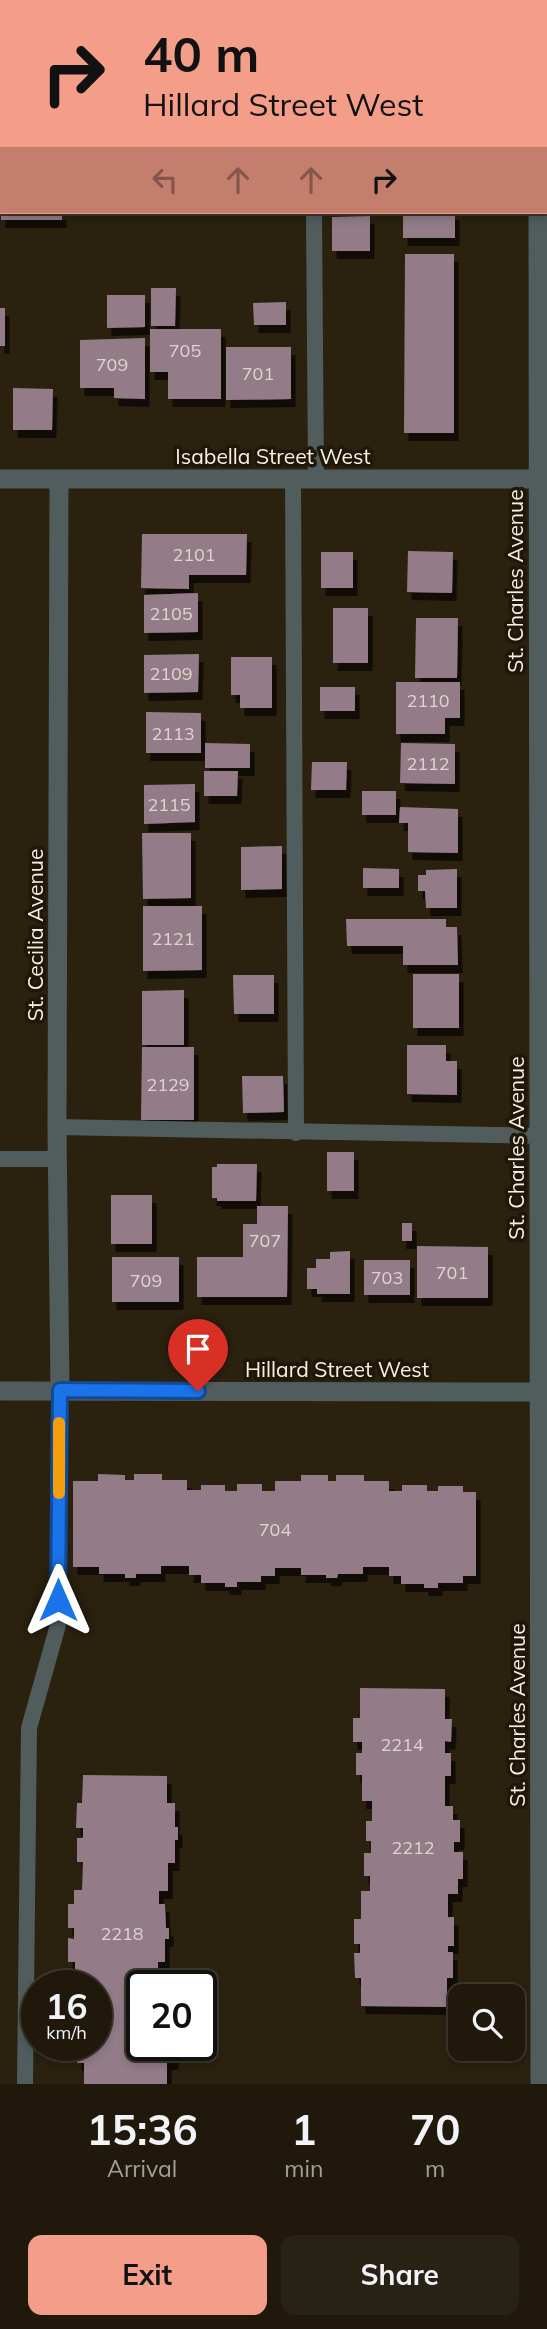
<!DOCTYPE html>
<style>
:root{--surface:#20190b;--page:#282214;--text:#f1f3f6;--muted:#a2a09d;--line:#3d382c;--accent:#f49e8a}
body{margin:0;font-family:Mulish,sans-serif;background:var(--page);color:var(--text);height:100vh;display:flex;flex-direction:column;font-size:26px;white-space:nowrap}
*{box-sizing:border-box;margin:0}
p{font-size:23px;color:var(--muted)}
.icon{flex:none;width:38px;height:38px;fill:none;stroke:currentColor;stroke-width:2;stroke-linecap:round;stroke-linejoin:round}
.map{position:relative;height:2084px;overflow:hidden}
.side{display:flex;flex-direction:column;background:var(--surface);flex:1}
.side>*{flex:none}
.guide{position:absolute;left:0px;top:0px;width:548px;height:214px;box-shadow:0 4px 10px #0003,0 0 0 2px var(--line);background:#f49e8a;color:#111;overflow:hidden}
.controls{position:absolute;left:448px;top:1984px;display:grid;gap:14px}
.controls a{display:grid;place-items:center;width:77px;height:77px;border-radius:14px;background:var(--surface);box-shadow:0 4px 10px #0003,0 0 0 2px var(--line);font-size:35px}
.speed{position:absolute;left:21px;top:1970px;display:flex;gap:14px;font-size:35px;font-weight:700;text-align:center}
.speed>*{display:grid;place-content:center;width:91px;height:91px;border-radius:50%;background:var(--surface);box-shadow:0 4px 10px #0003,0 0 0 2px var(--line);line-height:1}
.speed small{font-size:18px;font-weight:400}
.speed .limit{border:4px solid #111;border-radius:10px;background:#fff;color:#111}
.pin{position:absolute;display:grid;place-items:center;width:60px;height:60px;color:#fff;margin:-72px -30px;border-radius:50% 50% 50% 0;rotate:-45deg;box-shadow:0 0 7px #0007}
.pin .icon{rotate:45deg}
.me{position:absolute;width:77px;margin:-38px;rotate:0deg;stroke-linejoin:round;filter:drop-shadow(0 0 5px #0008)}
.turn{display:flex;align-items:center;gap:24px;height:147px;padding:0 28px;font-size:32px}
.turn .icon{width:91px;height:91px;stroke-width:2.5}
.turn b{display:block;font-size:49px;line-height:60px}
.lanes{display:flex;align-items:center;height:66px;padding:0 28px;background:#0003;justify-content:center;gap:35px;direction:ltr}
.lanes .off{opacity:.35}
.eta{display:flex;justify-content:space-evenly;align-items:center;height:119px;text-align:center}
.eta b{font-size:42px;font-weight:700;line-height:49px}
.action{display:flex;gap:14px;margin-top:auto;padding:14px 28px}
.action a{flex:1;height:80px;border-radius:14px;background:var(--accent);color:#111;font-size:28px;font-weight:700;line-height:80px;text-align:center}
.action a+a{background:var(--page);color:var(--text)}
.map>svg:first-child{display:block}
.building{fill:#937c88;filter:url(#shadow)}
.lines{fill:none;stroke-linecap:round;stroke-linejoin:round}
.service{stroke:#515d5d;stroke-width:16}
.minor{stroke:#515d5d;stroke-width:19}
.route-casing{stroke:#114b97;stroke-width:18}
.route{stroke:#1a73e8;stroke-width:12}
.slow{stroke:#f59e0b;stroke-width:12}
.labels{text-anchor:middle;dominant-baseline:central;stroke-width:7;stroke-linejoin:round;paint-order:stroke}
.number-label{font-size:18px;fill:#dfd4ce}
.street-label{font-size:21px;fill:#f8f2e6;stroke:#201806}
</style>
<div class="map">
<svg width="547" height="2084" viewBox="0 0 547 2084">
<defs>
<filter id="shadow"><feDropShadow dx="4.5" dy="8" stdDeviation="0" flood-color="#0009"/></filter>
</defs>
<rect width="100%" height="100%" fill="#2a210f"/>
<path class="building" d="M1,212h61v8h-61z
M403,212h52v26h-52z
M370,216v35h-38v-34z
M405,254h49v179h-50z
M151,288h25l-1,38h-24z
M107,295h38v32l-38,1z
M286,302v23h-32l-1,-22z
M0,308h5v38h-5z
M150,329h71v70h-53v-27h-18z
M145,338v61l-31,-1v-10h-34v-48z
M226,347h65v52l-65,1z
M13,388l40,1 -1,41h-39z
M142,534h105l-1,41h-57v14l-48,-1z
M408,551l45,1 -1,41 -45,-1z
M321,552h32v36h-32z
M198,593v39l-54,1v-38z
M333,608h35v55h-35z
M416,618h42l-1,60h-42z
M199,654l-1,38 -54,1v-38z
M231,657h41v51h-32v-13h-9z
M396,682h64v36h-15v16h-49z
M320,687h35v24h-35z
M146,712l55,1v40h-55z
M205,743l45,1v24h-45z
M401,743l54,1v40l-55,-1z
M312,762h35l-1,28h-35z
M204,771h34l-1,25h-33z
M195,784v38l-51,2v-39z
M362,791h34v24h-34z
M400,807l58,2v44l-50,-1v-29h-9z
M142,833h49v65l-48,1z
M282,846v43l-41,1v-43z
M363,868l36,1v19h-36z
M457,869v39h-31l-1,-17h-7v-16h8v-5z
M143,906h59v64l-59,1z
M346,919h100v8h11l1,38h-55v-19h-56z
M413,974h46v54h-46z
M233,975h41v39h-40z
M184,990v55h-42v-54z
M407,1045h39v16h11v34l-50,-1z
M142,1047h52v73h-53z
M242,1076h41l1,36 -41,1z
M327,1152h27v39h-27z
M217,1164h40l-1,37h-39v-3h-5v-31h5z
M111,1195h41v49h-41z
M257,1206h31l-1,91h-90v-40h46v-33h14z
M402,1223h10v18h-10z
M417,1246l71,1v51h-71z
M350,1251v43h-33v-5h-10v-21h9v-9h14v-7z
M112,1257h67v45h-67z
M364,1260h46v35h-46z
M98,1474l27,1v5h9v-6h28v6h25v10h14v-5h24v6h12v-7h25v7h13v-10h26v-6h27v6h8v-6h28v6h25v10h13v-6h25v6h11v-5h25v6h13v84h-13v7h-25v5h-14v-4h-23v-8h-12v-9h-26v7h-25l-1,4h-11v-3h-25v-7h-26v8h-14v6h-24v5h-12v-4h-24v-8h-12v-9h-28v8h-25v4h-11v-4h-26v-7h-26v-86h25z
M360,1688l85,1v30h7l-1,23 -6,-1v12h6v23h-6v30h8v14h7v22h-6v10h9v27h-5v15h-10v23h6v29h-6v6h5v26h-6v29l-86,-1v-28h-6l-1,-25h6v-9h-6v-25h7v-28h9v-15h-6v-23h7v-12h-5v-20h6v-20h-10v-26h-6v-22h6v-11h-9v-24h7z
M83,1775l84,1v27h8v24h3v13h-3v23h-7v28h-9v13h6l1,24h3v11h-4v23h-7v15h9v9h-25v60h32v16h-7v22h-83v-21h-7v-17h19v-60h-12v-10h-9v-14h-7v-24l6,1v-11h-6v-24h6v-14h8l1,-28h-6v-24h6v-10h-7l1,-25h5z"/>
<g class="lines">
<path class="service" d="M314,0v2
M314,212l2,266
M293,478l3,655
M57,1127l490,9
M0,1159h58
M25,2084l4,-356 29,-103 2,-235"/>
<path class="minor" d="M538,2v-2
M538,212l2,1872
M0,479h547
M59,480l-2,647 3,263
M0,1391l547,1"/>
</g>
<g class="lines">
<g class="route-casing">
<path id="route" d="M58,1600l2,-210 138,1"/>
</g>
<use href="#route" class="route"/>
<path class="slow" d="M59,1493v-70"/>
</g>
<g class="labels">
<g class="number-label">
<text x="185" y="350">705</text>
<text x="112" y="364">709</text>
<text x="258" y="373">701</text>
<text x="194" y="554">2101</text>
<text x="171" y="613">2105</text>
<text x="171" y="673">2109</text>
<text x="428" y="700">2110</text>
<text x="173" y="733">2113</text>
<text x="428" y="763">2112</text>
<text x="169" y="804">2115</text>
<text x="173" y="938">2121</text>
<text x="168" y="1084">2129</text>
<text x="265" y="1240">707</text>
<text x="452" y="1272">701</text>
<text x="387" y="1277">703</text>
<text x="146" y="1280">709</text>
<text x="275" y="1529">704</text>
<text x="402" y="1744">2214</text>
<text x="413" y="1847">2212</text>
<text x="122" y="1933">2218</text>
</g>
<g class="street-label">
<text x="273" y="456">Isabella Street West</text>
<text transform="translate(515 581) rotate(-90)">St. Charles Avenue</text>
<text transform="translate(35 935) rotate(-90)">St. Cecilia Avenue</text>
<text transform="translate(516 1148) rotate(-90)">St. Charles Avenue</text>
<text x="337" y="1369">Hillard Street West</text>
<text transform="translate(517 1715) rotate(-90)">St. Charles Avenue</text>
</g>
</g>
</svg>
<div class="controls">
<a><svg class="icon" aria-label="search" viewBox="0 0 24 24"><circle cx="10" cy="10" r="6"/><path d="M15 15l6 6"/></svg></a>
</div>
<div class="speed"><div>16<small>km/h</small></div><div class="limit">20</div></div>
<div class="pin" style="left:198px;top:1391px;background:#d93025"><svg class="icon" aria-label="arrive" viewBox="0 0 24 24"><path d="M6 21V4h12l-3 4 3 4H6"/></svg></div>
<svg class="me" style="left:58px;top:1600px" viewBox="-20 -20 40 40"><path d="M0-17L14 15 0 8-14 15z" fill="#1a73e8" stroke="#fff" stroke-width="4"/></svg>
<div class="guide">
<div class="turn"><svg class="icon" aria-label="right" viewBox="0 0 24 24"><path d="M7 20v-9h11M14 6l5 5-5 5"/></svg><div><b>40 m</b>Hillard Street West</div></div>
<div class="lanes"><svg class="icon off" aria-label="left" viewBox="0 0 24 24"><path d="M17 20v-9H6M10 6l-5 5 5 5"/></svg><svg class="icon off" aria-label="ahead" viewBox="0 0 24 24"><path d="M12 20V5M6 11l6-6 6 6"/></svg><svg class="icon off" aria-label="ahead" viewBox="0 0 24 24"><path d="M12 20V5M6 11l6-6 6 6"/></svg><svg class="icon" aria-label="right" viewBox="0 0 24 24"><path d="M7 20v-9h11M14 6l5 5-5 5"/></svg></div>
</div>
</div>
<section class="side">
<div class="eta">
<div><b>15:36</b><p>Arrival</p></div>
<div><b>1</b><p>min</p></div>
<div><b>70</b><p>m</p></div>
</div>
<div class="action"><a>Exit</a><a>Share</a></div>
</section>
